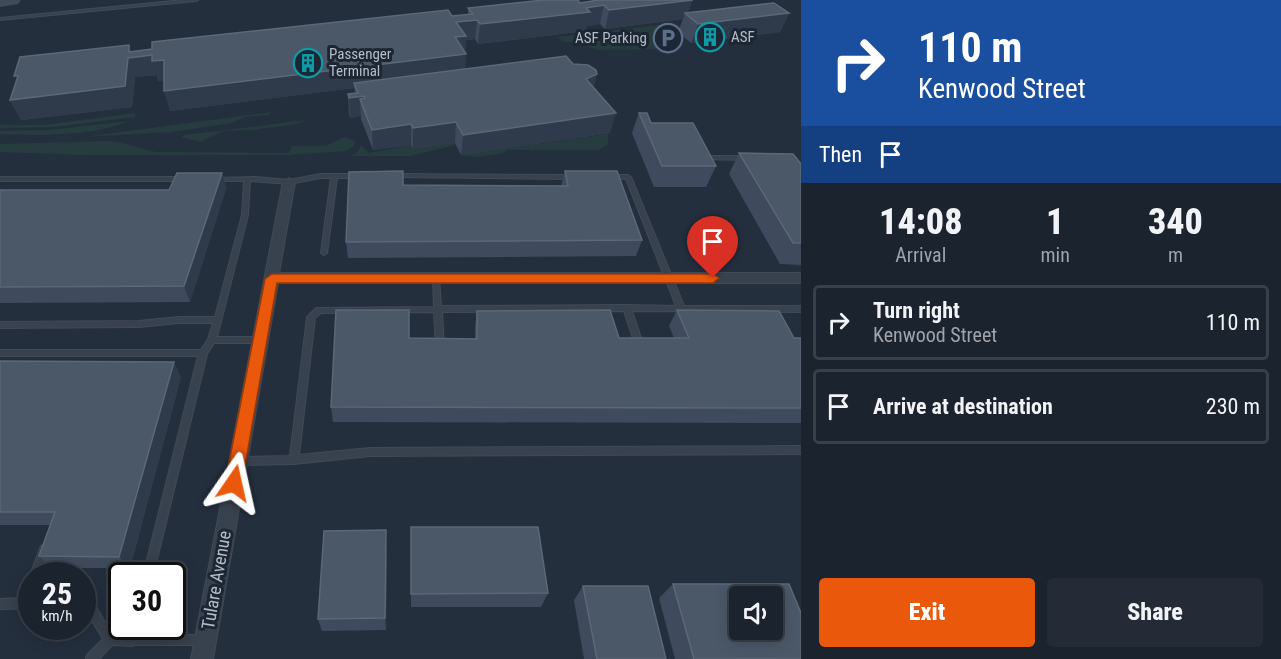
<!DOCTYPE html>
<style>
:root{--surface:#1b232e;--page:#242b36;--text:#f1f3f6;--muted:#a0a4aa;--line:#39404a;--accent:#ea580c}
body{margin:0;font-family:"Roboto Condensed",sans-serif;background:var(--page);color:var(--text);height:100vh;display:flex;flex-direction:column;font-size:22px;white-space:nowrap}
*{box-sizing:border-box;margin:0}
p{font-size:20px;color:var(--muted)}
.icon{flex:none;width:33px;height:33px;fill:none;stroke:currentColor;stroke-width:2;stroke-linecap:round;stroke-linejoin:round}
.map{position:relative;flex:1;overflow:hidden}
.sheet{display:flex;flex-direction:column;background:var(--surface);width:480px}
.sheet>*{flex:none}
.banner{background:#1a4fa0;color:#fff;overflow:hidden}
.tools{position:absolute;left:729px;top:586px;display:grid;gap:12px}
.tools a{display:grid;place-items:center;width:54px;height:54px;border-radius:6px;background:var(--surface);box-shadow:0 3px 15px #0003,0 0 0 2px var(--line);font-size:30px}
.speed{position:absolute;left:18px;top:562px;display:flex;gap:12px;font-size:30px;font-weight:700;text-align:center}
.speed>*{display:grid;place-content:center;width:78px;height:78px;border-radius:50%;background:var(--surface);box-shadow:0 3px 15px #0003,0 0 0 2px var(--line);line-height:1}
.speed small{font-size:15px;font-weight:400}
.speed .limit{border:3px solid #111;border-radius:9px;background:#fff;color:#111}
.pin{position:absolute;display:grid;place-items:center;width:51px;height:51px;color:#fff;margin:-62px -26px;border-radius:50% 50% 50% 0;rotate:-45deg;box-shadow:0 0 6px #0007}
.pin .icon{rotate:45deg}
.me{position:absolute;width:66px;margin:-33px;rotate:11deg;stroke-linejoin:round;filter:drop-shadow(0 0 4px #0008)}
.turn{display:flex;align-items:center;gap:21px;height:126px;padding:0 18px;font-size:27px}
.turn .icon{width:78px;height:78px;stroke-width:2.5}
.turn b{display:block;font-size:42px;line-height:51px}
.then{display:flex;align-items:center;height:57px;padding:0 18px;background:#0003;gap:12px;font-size:22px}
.eta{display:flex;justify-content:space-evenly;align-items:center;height:102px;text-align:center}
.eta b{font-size:36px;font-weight:800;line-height:42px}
.action{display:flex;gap:12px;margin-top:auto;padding:12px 18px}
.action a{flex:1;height:69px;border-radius:6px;background:var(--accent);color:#fff;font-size:24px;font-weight:800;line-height:69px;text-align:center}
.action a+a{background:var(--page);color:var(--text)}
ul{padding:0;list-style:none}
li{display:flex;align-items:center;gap:18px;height:75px;margin:0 12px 9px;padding:0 6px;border:3px solid var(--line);border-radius:6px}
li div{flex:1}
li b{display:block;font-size:22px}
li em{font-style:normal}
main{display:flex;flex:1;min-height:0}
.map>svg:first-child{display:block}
.green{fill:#263c3f}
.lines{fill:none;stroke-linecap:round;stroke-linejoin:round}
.taxiway{fill:#3f4a5a;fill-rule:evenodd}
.lane-casing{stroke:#414a57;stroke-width:2}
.street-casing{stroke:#414a57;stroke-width:2}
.lane{fill:#38414e;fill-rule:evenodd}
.street{fill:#38414e;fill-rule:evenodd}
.wall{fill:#3f4b5c}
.shaded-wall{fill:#2f3b4b}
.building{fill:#4b5868;stroke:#5c6777;stroke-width:1.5;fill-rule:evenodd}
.route{fill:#ea580c;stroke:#983908;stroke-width:1.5}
.labels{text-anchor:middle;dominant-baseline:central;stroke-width:6;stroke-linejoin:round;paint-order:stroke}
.far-poi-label{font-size:15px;fill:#b4bcc9;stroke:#1d2633;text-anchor:start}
.street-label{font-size:18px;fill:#b4bcc9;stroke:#1d2633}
</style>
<main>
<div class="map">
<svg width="801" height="659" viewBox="0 0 801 659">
<rect width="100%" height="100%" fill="#242f3e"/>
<path class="green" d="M667,24l10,8h-19l-6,3 9,8 6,-1 6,5 -3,2 -72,1 -20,-7 -14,-1 -7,-5z
M272,112l-3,3 -25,2 -12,6 -61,9 -88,5z
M135,113v4l-81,10 -54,1v-3h44z
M307,120l-11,4 -44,6 -29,1 -22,11 -20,-5 4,-2z
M129,121c-33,15 -92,15 -129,13v-3l50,-1z
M608,134v10l-10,6h-93v3l-27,4 -17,-2z
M345,137l10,4 -1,5 -8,5 -57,4h-205l-84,-3v-8l110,-3c17,1 31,9 47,11l132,1 3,-7h33z
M455,143v2l-45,11h-60l7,-3 4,-8 8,8 42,-8 2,4z"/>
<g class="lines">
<path class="taxiway" d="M0,0h21l-3,4 -18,3z"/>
<g class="lane-casing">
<path id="lane" d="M183,0h15l-2,1 -196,19v-2z
M704,156h42l3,2 -3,2 -44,-1 -1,-1z
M321,174h37l3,2 -3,2h-21l-10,75 -3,2 -3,-2 10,-75h-10l-32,6 -39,-3 -2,34 -31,122h43l3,1 1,2 -1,2 -3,1h-46l-7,11 -54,222h-10l55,-220h-198v-6h201l7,-11 5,-16h-34l-40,4 -139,1v-6l139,-1 40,-4h36l27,-102 2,-34h-30l-3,-2 1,-1 43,-1 34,3z
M394,174l177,1 3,2 -3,2 -179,-2v-2z
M610,175h18l3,2 53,129h117v6l-169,-1 12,36 -1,2h-6l-1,-2 -12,-36 -182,1 2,34 -1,2h-6l-1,-2 -2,-34 -113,1 -6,5 -16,137 71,-7 431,-2v8l-431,2 -76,8 -54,1 -3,-1 -1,-3 1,-3 3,-1 50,-1 17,-139 9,-9 118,-1 -1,-29 3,-2 3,2 2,28 186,-1 49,1 -50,-127 -18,-1v-2z
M0,177h184l3,2 -3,2h-184z
M44,544l3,2 2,3 -10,27h-7v19l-2,3h2v10l-32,1v-10l20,-1 9,-21 12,-31z
M82,598l9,1 22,36h15l2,-8h10l-1,8h65l4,1 1,4 -1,4 -4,1h-70l-2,1 -20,-1 -13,14h-13l1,-4 16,-16 -19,-31h-2z"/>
</g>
<g class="street-casing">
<path id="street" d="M289,178l6,4 -16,91h522v10h-523l-65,376h-22l92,-477z"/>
</g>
<use href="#lane" class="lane"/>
<use href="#street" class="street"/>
</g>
<path class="wall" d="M592,0h100l-4,13h101l-9,19 -89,11 -13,-11 5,-13 -78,10 -5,-5 -13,2 -1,5 -108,13 -3,-5 -9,1 -1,12 1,2 -1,15 128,19 17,45 -149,22 -6,-12 -42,6 -2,-4 -38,5 -12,-31v-3l-11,2 -1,-4 -1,-20 7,-1 -1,-5 -184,23 -6,-31 -6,1 -1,-6 -22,2 -3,30 -111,13 -11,-20 119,-55 2,7 337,-37v-7l112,-5 11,-2z
M639,113l12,10 65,43 -10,21h-52l-22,-54z
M739,153l62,11v101l-21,-1 -51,-90z
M565,171l77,69 -6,16 -288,2 -2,-16 57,-57 158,1z
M222,173l4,16 -36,113 -190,1v-113h169z
M677,310l117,28h7v85l-468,-1 -2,-15 78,-69 66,1v-12l2,-16 142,27h55l-5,-12z
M0,361l181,16 -51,191h-77l-14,-12 12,-31h-51z
M411,527l137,66 -7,14h-130z
M387,546l-1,84 -64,1 -4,-12z
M673,584l128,75h-126l-16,-61z
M583,586l83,73h-82l-10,-59z"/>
<path class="shaded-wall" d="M693,0l-6,15 -2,-2 -2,6 -78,10 4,-19z
M604,5l-4,19 -13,2 -1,5 -108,13 2,-20 106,-16z
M789,13l-9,19 -89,11 7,-19z
M477,20l-2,19 -9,1 -1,14h1l-1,19 -111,10v5l-184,23 -6,-20 292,-69z
M129,45l4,12 19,-2 12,5 6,20 -12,1 -1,-6 -22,2 -3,30 -111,13 -11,-20 119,-48z
M597,74l-5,20 -6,-15z
M364,96l1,15 -5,-12 1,17 -11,2 -1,-20z
M616,113l-6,20 -149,22 2,-20z
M456,122l-1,21 -42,6v-21z
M411,124v21l-38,5 -1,-20z
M222,173l4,16 -36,113 -6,-16z
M174,362l7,15 -51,191 -11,-11z
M386,530l1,16 -1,84 -1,-12z"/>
<path class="building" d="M544,0h34l2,3 19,-3h94l-84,10 -5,-5 -18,3 4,4 -110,12 -3,-4 -21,2 10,14 -11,1 11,17 -302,37v-31l-12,1v-6l-24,3 -3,28 -115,14 8,-24h-4l6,-19 109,-12v7l23,-3v-7l296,-32 4,6 21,-2 -5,-6z
M774,3l15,10 -91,11 -13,-11z
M566,56l7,8 15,1 8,5 1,4 -11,5 30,34 -153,22 -7,-13 -43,6 -2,-4 -39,6 -12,-31 5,-1 -1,-2 -15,2 -1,-4 10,-1 -4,-10z
M639,113h8l4,10h42l23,43h-54z
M739,153l54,1 8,10v79h-8z
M403,171v14l165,1 -3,-15h52l25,69 -296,2 3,-70z
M177,173h45l-38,113 -184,1v-97h169z
M336,310h73v28l68,1v-28l133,-1 9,28h70l-12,-28 102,1 15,27h7v70l-470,-1z
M0,361l174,1 -55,195 -80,-1 16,-44h-55z
M411,527h127l10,66 -137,1z
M386,530l-1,88 -67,1 6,-88z
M673,584h116l12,29v46h-107zM740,597h32v33h-32z
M583,586h65l18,73h-69z"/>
<path class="route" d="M272,274h441l6,4 -6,5h-436l-35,200 -2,6 -6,2 -6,-2 -3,-6 40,-204z"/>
<defs>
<g id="building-ring" transform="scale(1.5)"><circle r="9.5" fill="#1d2633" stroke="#0f9aa8" stroke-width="1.5"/><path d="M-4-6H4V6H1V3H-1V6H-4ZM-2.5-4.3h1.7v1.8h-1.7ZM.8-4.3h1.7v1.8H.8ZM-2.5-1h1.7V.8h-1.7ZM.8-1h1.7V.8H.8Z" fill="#0f9aa8"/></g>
<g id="parking-ring" transform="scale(1.5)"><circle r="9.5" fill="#1d2633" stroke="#5c6f8a" stroke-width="1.5"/><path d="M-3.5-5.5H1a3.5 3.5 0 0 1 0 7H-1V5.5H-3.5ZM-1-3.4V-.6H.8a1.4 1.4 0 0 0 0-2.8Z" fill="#5c6f8a"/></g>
</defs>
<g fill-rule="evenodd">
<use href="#building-ring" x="710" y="37"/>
<use href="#parking-ring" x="668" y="38"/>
<use href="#building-ring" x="308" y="63"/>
</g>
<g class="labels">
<g class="far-poi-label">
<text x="731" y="37">ASF</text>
<text x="647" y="38" text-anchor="end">ASF Parking</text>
<text x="329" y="54">Passenger<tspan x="329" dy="17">Terminal</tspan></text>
</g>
<g class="street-label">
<text transform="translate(216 580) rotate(-80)">Tulare Avenue</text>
</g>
</g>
</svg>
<div class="tools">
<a><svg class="icon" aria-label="sound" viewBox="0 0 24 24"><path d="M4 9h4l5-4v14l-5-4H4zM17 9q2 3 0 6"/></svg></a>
</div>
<div class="speed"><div>25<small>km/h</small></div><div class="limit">30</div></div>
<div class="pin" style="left:713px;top:278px;background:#d93025"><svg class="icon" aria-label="arrive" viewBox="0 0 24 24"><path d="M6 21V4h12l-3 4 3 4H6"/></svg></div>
<svg class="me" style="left:234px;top:483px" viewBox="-20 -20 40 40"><path d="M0-17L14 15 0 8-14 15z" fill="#ea580c" stroke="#fff" stroke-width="4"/></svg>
</div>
<section class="sheet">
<div class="banner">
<div class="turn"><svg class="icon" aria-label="right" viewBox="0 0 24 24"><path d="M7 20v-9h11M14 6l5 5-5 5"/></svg><div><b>110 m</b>Kenwood Street</div></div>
<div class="then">Then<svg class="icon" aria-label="arrive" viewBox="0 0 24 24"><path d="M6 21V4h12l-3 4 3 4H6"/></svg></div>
</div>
<div class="eta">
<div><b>14:08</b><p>Arrival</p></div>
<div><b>1</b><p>min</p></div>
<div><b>340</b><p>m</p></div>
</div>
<ul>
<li><svg class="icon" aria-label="right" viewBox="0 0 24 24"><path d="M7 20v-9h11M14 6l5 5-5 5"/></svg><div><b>Turn right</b><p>Kenwood Street</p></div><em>110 m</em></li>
<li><svg class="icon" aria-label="arrive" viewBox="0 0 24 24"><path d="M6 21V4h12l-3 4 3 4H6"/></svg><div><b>Arrive at destination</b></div><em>230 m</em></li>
</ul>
<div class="action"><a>Exit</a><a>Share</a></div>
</section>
</main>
